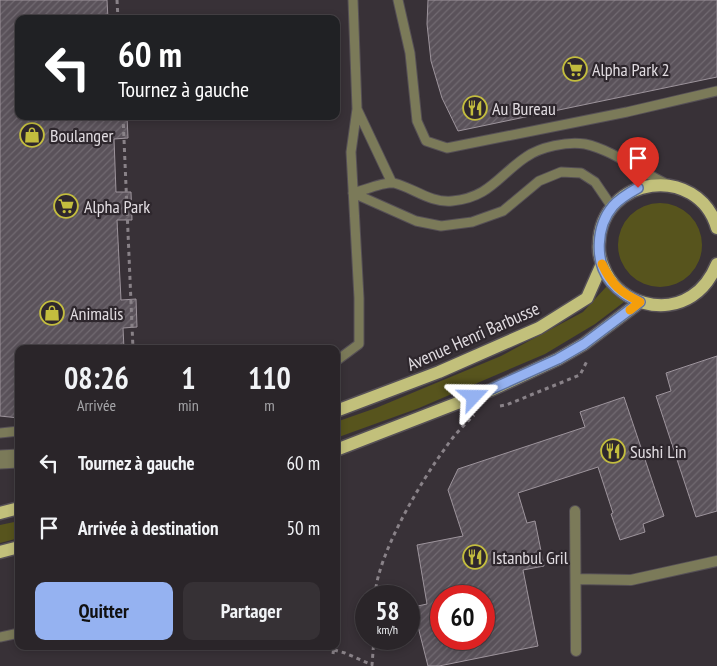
<!DOCTYPE html>
<html lang="fr">
<meta charset="utf-8">
<style>
:root{--surface:#2a2529;--page:#363135;--text:#f1f3f6;--muted:#a5a5a8;--line:#464246;--accent:#95b2f1}
body{margin:0;font-family:"PT Sans Narrow",sans-serif;background:var(--page);color:var(--text);height:100vh;display:flex;flex-direction:column;font-size:19px;white-space:nowrap}
*{box-sizing:border-box;margin:0}
p{font-size:16px;color:var(--muted)}
.icon{flex:none;width:28px;height:28px;fill:none;stroke:currentColor;stroke-width:2;stroke-linecap:round;stroke-linejoin:round}
.map{position:relative;flex:1;overflow:hidden}
.drawer{position:absolute;left:15px;top:345px;width:325px;height:305px;display:flex;flex-direction:column;background:var(--surface);border-radius:10px;box-shadow:0 2px 8px #0003,0 0 0 1px var(--line)}
.drawer>*{flex:none}
.top-card{position:absolute;left:15px;top:15px;width:325px;height:105px;border-radius:10px;box-shadow:0 2px 8px #0003,0 0 0 1px var(--line);background:#202124;color:#fff;overflow:hidden}
.speed{position:absolute;left:355px;top:585px;display:flex;gap:10px;font-size:25px;font-weight:700;text-align:center}
.speed>*{display:grid;place-content:center;width:65px;height:65px;border-radius:50%;background:var(--surface);box-shadow:0 2px 8px #0003,0 0 0 1px var(--line);line-height:1}
.speed small{font-size:12px;font-weight:400}
.speed .limit{border:8px solid #d22;background:#fff;color:#111}
.pin{position:absolute;display:grid;place-items:center;width:42px;height:42px;color:#fff;margin:-51px -21px;border-radius:50% 50% 50% 0;rotate:-45deg;box-shadow:0 0 5px #0007}
.pin .icon{rotate:45deg}
.me{position:absolute;width:55px;margin:-28px;rotate:67deg;stroke-linejoin:round;filter:drop-shadow(0 0 4px #0008)}
.turn{display:flex;align-items:center;gap:18px;height:105px;padding:0 20px;font-size:22px}
.turn .icon{width:65px;height:65px;stroke-width:2.5}
.turn b{display:block;font-size:35px;line-height:42px}
.eta{display:flex;justify-content:space-evenly;align-items:center;height:85px;text-align:center}
.eta b{font-size:30px;font-weight:600;line-height:35px}
.button{display:flex;gap:10px;margin-top:auto;padding:10px 20px}
.button a{flex:1;height:58px;border-radius:10px;background:var(--accent);color:#111;font-size:20px;font-weight:600;line-height:58px;text-align:center}
.button a+a{background:var(--page);color:var(--text)}
ul{padding:0;list-style:none}
li{display:flex;align-items:center;gap:15px;height:65px;padding:0 20px}
li div{flex:1}
li b{display:block;font-size:19px}
li em{font-style:normal}
.map>svg:first-child{display:block}
.green{fill:#57541d}
.building{fill:url(#building-hatch);stroke:#9d949c;fill-rule:evenodd}
.lines{fill:none;stroke-linecap:round;stroke-linejoin:round}
.lane-casing{stroke:#565056;stroke-width:11}
.street-casing{stroke:#565056;stroke-width:12}
.primary-casing{stroke:#565056;stroke-width:15}
.path{stroke:#898288;stroke-width:3;stroke-dasharray:4 4;stroke-linecap:butt}
.lane{stroke:#7b7a59;stroke-width:9}
.street{stroke:#7b7a59;stroke-width:10}
.primary{stroke:#c2c07b;stroke-width:12}
.route-casing{stroke:#61749d;stroke-width:12}
.route{stroke:#95b2f1;stroke-width:9}
.slow{stroke:#f59e0b;stroke-width:9}
.labels{text-anchor:middle;dominant-baseline:central;stroke-width:4.5;stroke-linejoin:round;paint-order:stroke}
.poi-label{font-size:18px;fill:#e1dce1;stroke:#2e272d;text-anchor:start}
.street-label{font-size:18px;fill:#e1dce1;stroke:#2e272d}
</style>
<div class="map">
<svg width="717" height="666" viewBox="0 0 717 666">
<defs>
<pattern id="building-hatch" width="6" height="6" patternUnits="userSpaceOnUse" patternTransform="scale(1.25)"><rect width="6" height="6" fill="#5a525a"/><path d="M-1 1l2-2M0 6l6-6M5 7l2-2" fill="none" stroke="#716a71"/></pattern>
</defs>
<rect width="100%" height="100%" fill="#383137"/>
<path class="green" d="M618 245a42 42 0 1 1 84 0a42 42 0 1 1-84 0Z
M607,286l17,16 -29,22 -50,30 -126,54 -83,30v-16l40,-14 125,-52 82,-44z
M19,521v17l-19,5v-18z"/>
<path class="building" d="M0,0h107l1,19h-89v97h108l1,22 -14,1 2,53h15l1,28h-15l4,80 15,-1 1,28 -14,1 1,21h-105v69l-19,-2z
M428,0h289v77l-259,54 -16,-33 -11,-37 -4,-37z
M717,356v155l-21,6 -40,-121 15,-5 -5,-18z
M624,397l40,119 -21,8 2,8 -25,8 -9,-26 2,-1 -15,-46 -80,26 9,30 8,-2 9,45 -21,4 15,76 -99,20h-11l-15,-59 14,-3 -10,-59 46,-9 -15,-46 10,-21 127,-42 -5,-15zM441,596h43v43h-43z"/>
<g class="lines">
<g class="lane-casing">
<path id="lane" d="M398,0l12,53 7,68 9,20 21,7 180,-36 90,-21
M357,109l35,74
M353,193c9,-2 33,-12 41,-10 20,5 36,20 58,18 37,-3 47,-26 74,-44 14,-10 42,-16 59,-13 28,6 55,28 82,40
M353,193l63,28 25,5 31,-4 31,-11 36,-30 22,-9 20,1 14,9 17,25
M336,361l23,-17v-46l-8,-146 6,-43 -4,-109
M0,433l19,-2
M0,455l19,-1
M0,464l19,-1
M0,637l19,-4"/>
</g>
<g class="street-casing">
<path id="street" d="M575,511l1,140
M576,579l55,1 86,-19"/>
</g>
<g class="primary-casing">
<path id="primary" d="M717,228c-19,-65 -116,-53 -118,16 -1,10 3,21 7,29 16,30 57,42 86,23 11,-7 20,-20 25,-32
M336,411l103,-39 100,-44 48,-30 15,-34
M336,450l155,-60 67,-31 26,-15 56,-42
M0,513l19,-5
M0,552l19,-5"/>
</g>
<path class="path" d="M117,0l1,19
M123,116l10,233
M500,406l6,-1 74,-30 7,-14
M375,596c2,-41 46,-115 71,-149 8,-12 18,-22 28,-32
M336,606v19
M334,650l11,3 27,12 2,-26
M333,654l1,-8"/>
<use href="#lane" class="lane"/>
<use href="#street" class="street"/>
<use href="#primary" class="primary"/>
</g>
<g class="lines">
<g class="route-casing">
<path id="route" d="M474,397l84,-38 26,-15 56,-42c-11,-5 -21,-10 -29,-20 -17,-20 -15,-56 2,-76 7,-8 16,-13 25,-18"/>
</g>
<use href="#route" class="route"/>
<path class="slow" d="M602,264c10,21 18,28 38,38l-10,8"/>
</g>
<defs>
<g id="supermarket-ring" transform="scale(1.25)"><circle r="9.5" fill="#2e272d" stroke="#c3bd3e" stroke-width="1.5"/><path d="M-6-5.5h2.5l.6 2H6L4.5 2H-2.5L-4.4-4H-6ZM-1.5 3.2a1.3 1.3 0 1 0 .1 0ZM3 3.2a1.3 1.3 0 1 0 .1 0Z" fill="#c3bd3e"/></g>
<g id="restaurant-ring" transform="scale(1.25)"><circle r="9.5" fill="#2e272d" stroke="#c3bd3e" stroke-width="1.5"/><path d="M-5-6h1v4h1v-4h1v4h1v-4h1v5L-1.5 .5V6h-2V.5L-5-1ZM5-6V6H3V1.5H1.5Q1.5-4 5-6Z" fill="#c3bd3e"/></g>
<g id="shop-ring" transform="scale(1.25)"><circle r="9.5" fill="#2e272d" stroke="#c3bd3e" stroke-width="1.5"/><path d="M-5-2.5h2.3a2.7 3.5 0 0 1 5.4 0H5L5.5 6h-11ZM-1.5-2.5h3a1.5 2.3 0 0 0-3 0Z" fill="#c3bd3e"/></g>
</defs>
<g fill-rule="evenodd">
<use href="#supermarket-ring" x="575" y="69"/>
<use href="#restaurant-ring" x="475" y="108"/>
<use href="#shop-ring" x="32" y="135"/>
<use href="#supermarket-ring" x="66" y="206"/>
<use href="#shop-ring" x="52" y="313"/>
<use href="#restaurant-ring" x="613" y="451"/>
<use href="#restaurant-ring" x="475" y="557"/>
</g>
<g class="labels">
<g class="poi-label">
<text x="592" y="69">Alpha Park 2</text>
<text x="492" y="108">Au Bureau</text>
<text x="50" y="135">Boulanger</text>
<text x="84" y="206">Alpha Park</text>
<text x="70" y="313">Animalis</text>
<text x="630" y="451">Sushi Lin</text>
<text x="492" y="557">Istanbul Gril</text>
</g>
<g class="street-label">
<text transform="translate(473 336) rotate(-24)">Avenue Henri Barbusse</text>
</g>
</g>
</svg>
<div class="speed"><div>58<small>km/h</small></div><div class="limit">60</div></div>
<div class="pin" style="left:638px;top:188px;background:#d93025"><svg class="icon" aria-label="arrive" viewBox="0 0 24 24"><path d="M6 21V4h12l-3 4 3 4H6"/></svg></div>
<svg class="me" style="left:474px;top:397px" viewBox="-20 -20 40 40"><path d="M0-17L14 15 0 8-14 15z" fill="#95b2f1" stroke="#fff" stroke-width="4"/></svg>
<div class="top-card">
<div class="turn"><svg class="icon" aria-label="left" viewBox="0 0 24 24"><path d="M17 20v-9H6M10 6l-5 5 5 5"/></svg><div><b>60 m</b>Tournez à gauche</div></div>
</div>
<section class="drawer">
<div class="eta">
<div><b>08:26</b><p>Arrivée</p></div>
<div><b>1</b><p>min</p></div>
<div><b>110</b><p>m</p></div>
</div>
<ul>
<li><svg class="icon" aria-label="left" viewBox="0 0 24 24"><path d="M17 20v-9H6M10 6l-5 5 5 5"/></svg><div><b>Tournez à gauche</b></div><em>60 m</em></li>
<li><svg class="icon" aria-label="arrive" viewBox="0 0 24 24"><path d="M6 21V4h12l-3 4 3 4H6"/></svg><div><b>Arrivée à destination</b></div><em>50 m</em></li>
</ul>
<div class="button"><a>Quitter</a><a>Partager</a></div>
</section>
</div>
